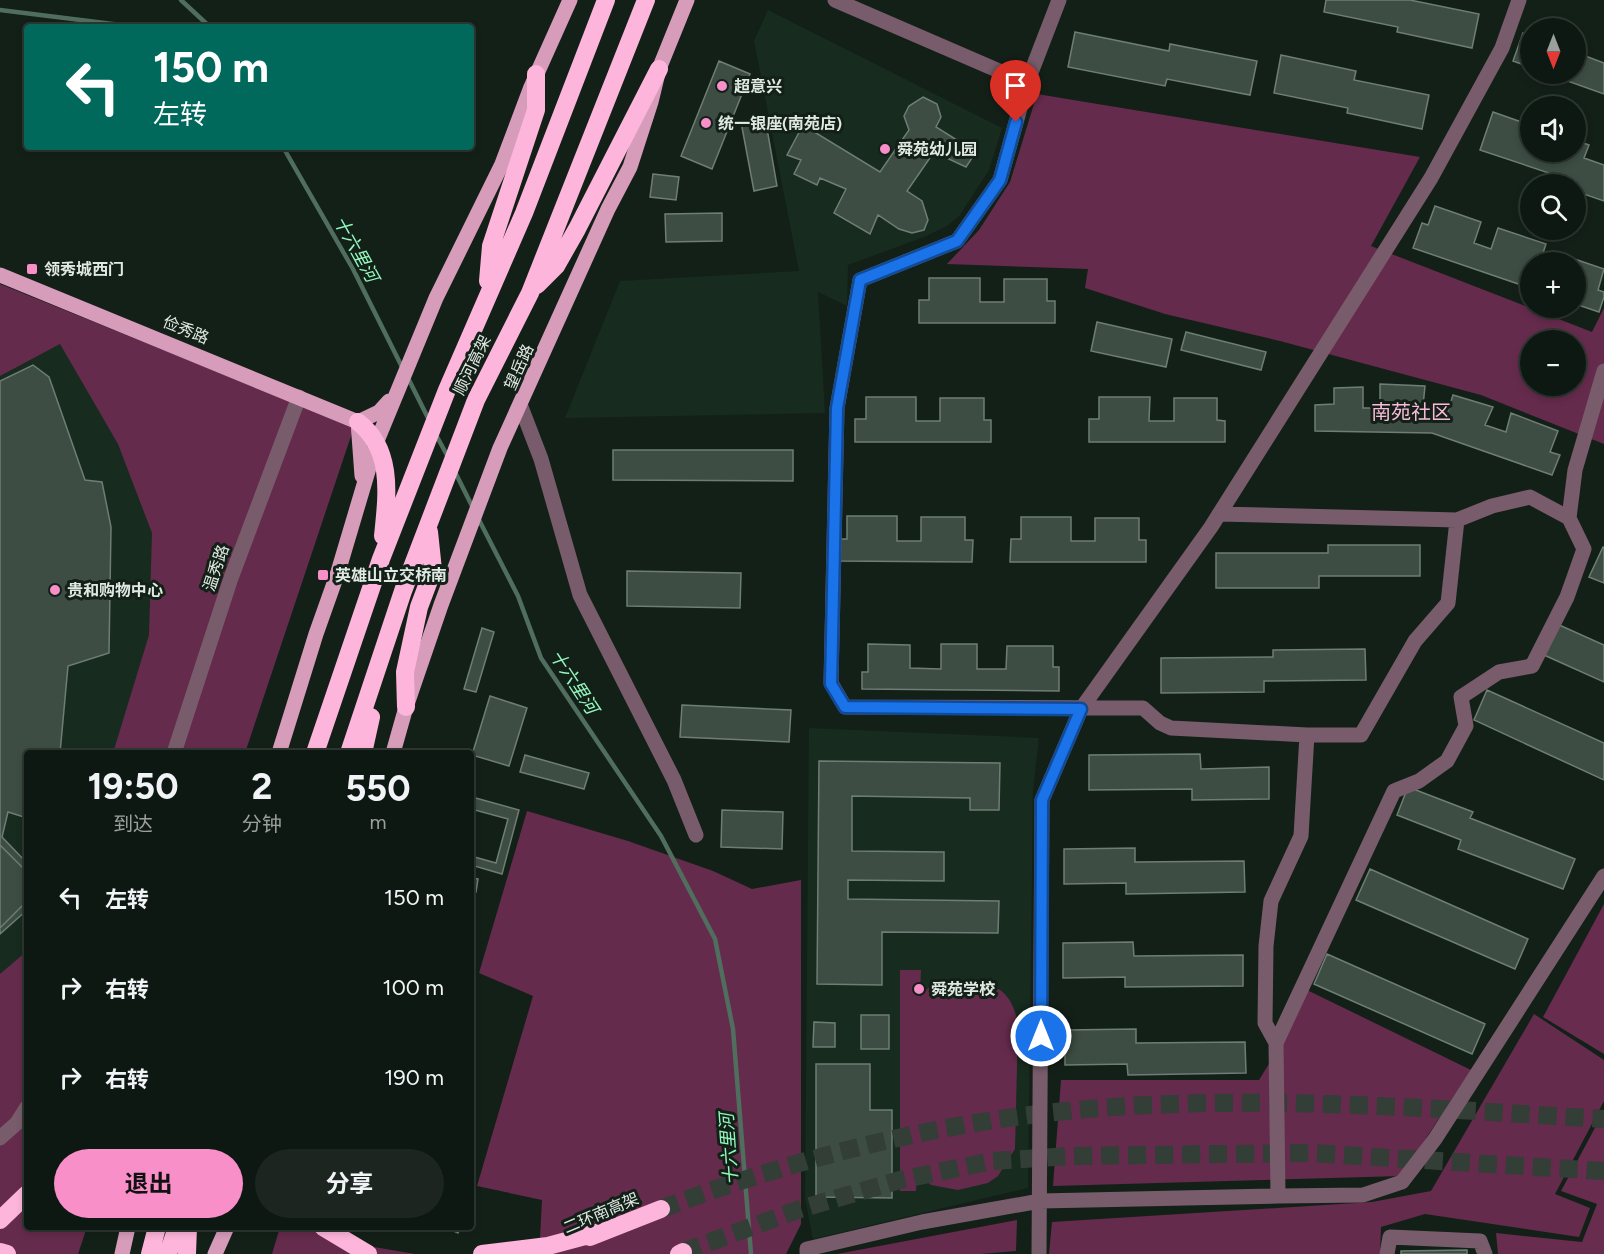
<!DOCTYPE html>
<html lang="zh">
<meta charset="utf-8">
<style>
:root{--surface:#0e1812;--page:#1c2520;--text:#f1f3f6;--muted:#9ba09f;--line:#2e3732;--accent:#f98fc9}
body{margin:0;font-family:Figtree,"Noto Sans SC",sans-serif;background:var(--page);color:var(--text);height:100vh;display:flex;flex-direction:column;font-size:22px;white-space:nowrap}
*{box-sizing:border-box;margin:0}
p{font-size:20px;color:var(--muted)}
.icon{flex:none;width:33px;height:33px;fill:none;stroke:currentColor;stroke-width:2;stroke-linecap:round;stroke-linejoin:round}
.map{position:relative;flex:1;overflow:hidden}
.panel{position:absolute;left:24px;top:750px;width:450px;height:480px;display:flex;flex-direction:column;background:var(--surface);border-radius:6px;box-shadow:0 3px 9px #0003,0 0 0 2px var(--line)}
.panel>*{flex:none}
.hud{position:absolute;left:24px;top:24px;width:450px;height:126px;border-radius:6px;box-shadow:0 3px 9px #0003,0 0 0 2px var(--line);background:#00695c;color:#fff;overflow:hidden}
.needle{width:39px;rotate:180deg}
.fabs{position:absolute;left:1520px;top:18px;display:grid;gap:12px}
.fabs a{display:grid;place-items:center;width:66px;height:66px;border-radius:50%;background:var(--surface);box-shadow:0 3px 9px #0003,0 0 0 2px var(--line);font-size:30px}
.pin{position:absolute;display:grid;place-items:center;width:51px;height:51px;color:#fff;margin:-62px -26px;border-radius:50% 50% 50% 0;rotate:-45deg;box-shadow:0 0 6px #0007}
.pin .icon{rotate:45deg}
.me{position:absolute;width:66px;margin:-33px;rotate:0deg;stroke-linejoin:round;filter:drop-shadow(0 0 4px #0008)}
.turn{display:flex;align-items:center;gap:21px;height:126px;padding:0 30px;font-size:27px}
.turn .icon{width:78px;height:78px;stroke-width:2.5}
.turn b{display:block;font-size:42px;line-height:51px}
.eta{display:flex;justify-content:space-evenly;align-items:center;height:102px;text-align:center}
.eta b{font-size:36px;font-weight:700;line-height:42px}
.primary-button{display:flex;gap:12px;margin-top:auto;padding:12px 30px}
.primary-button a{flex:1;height:69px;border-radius:36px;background:var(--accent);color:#111;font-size:24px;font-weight:700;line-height:69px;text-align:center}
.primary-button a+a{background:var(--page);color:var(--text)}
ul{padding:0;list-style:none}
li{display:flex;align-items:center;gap:18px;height:90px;padding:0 30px}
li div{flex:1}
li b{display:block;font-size:22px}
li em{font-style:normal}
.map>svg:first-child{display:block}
.built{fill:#172b1f}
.green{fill:#652b4c;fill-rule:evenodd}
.forest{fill:#672c4e}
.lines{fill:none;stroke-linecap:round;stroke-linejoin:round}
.stream{stroke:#506e5d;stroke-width:4.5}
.building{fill:#3d4d43;stroke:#6e7e74;stroke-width:1.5}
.highway-tunnel{stroke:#323e36;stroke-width:18;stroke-dasharray:18 9;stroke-linecap:butt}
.minor{stroke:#795c6b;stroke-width:15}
.major{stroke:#d89cbb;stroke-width:15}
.highway{stroke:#feb5db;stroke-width:18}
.route-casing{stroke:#114b97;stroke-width:15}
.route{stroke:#1a73e8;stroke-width:10}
.poi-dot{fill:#f98fc9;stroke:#132018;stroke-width:2}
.labels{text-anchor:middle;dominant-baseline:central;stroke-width:6;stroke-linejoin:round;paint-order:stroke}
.poi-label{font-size:16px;font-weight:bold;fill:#e0e9e3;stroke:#132018;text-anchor:start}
.street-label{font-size:16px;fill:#e0e9e3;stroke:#132018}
.water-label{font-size:18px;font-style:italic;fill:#94f8be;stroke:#132018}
.quarter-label{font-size:20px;fill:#f7bad9;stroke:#132018}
</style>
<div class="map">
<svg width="1604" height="1254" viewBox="0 0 1604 1254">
<rect width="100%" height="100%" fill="#132018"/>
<path class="built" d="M768,10l234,118 -13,42 -29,45 -13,11 -23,11 -76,28 -1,41 -29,-14 7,121 -260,5 55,-137 179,-10 -45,-230z
M0,296l348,139 -122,318h-199v402l-27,22z
M809,728l230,10 -6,52 -5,398 -215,51 -8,-41z"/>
<path class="green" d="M1037,94l383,63 -49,89 221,86 12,-24v136l-123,-49 -201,-54 -115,-27 -80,-26 3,-19 -141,-5 32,-34 31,-48zM1530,340h45v46h-45z
M0,284l354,143 -109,326h-132l36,-118 3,-102 -34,-89 -58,-100 -60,32z
M527,811l101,30 85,30 39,18 49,-9v344l-15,30h-262l16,-16 2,-38 -65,-14 56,-190 -54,-23z
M27,951v276h60l-9,27h-78v-280z
M900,970h21l-1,27 10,-11c41,-4 79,-14 88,38l-3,125 -17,27 -10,7 -30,7 -27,-5 -14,-11 -1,17h-16z
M1307,990l164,80 -70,106 -348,10 8,-106h198l24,-39z
M1534,1014l70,46v41l-49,93 35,14 -11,29 -154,-23 -44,13 -1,27h-331l3,-32 320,-20 59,-11z
M1017,1220l-1,31 -35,3h-144z
M280,1227h57l37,20 41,7h-143z"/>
<path class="forest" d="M1604,904v150l-61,-37z
M1604,1111v143h-106l-2,-21 86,9 15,-38 -36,-13z"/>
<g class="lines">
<path class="stream" d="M181,0l29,27
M0,10l137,17
M283,147l70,122 50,100
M407,376l22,44
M435,433l13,24
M454,470l19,38
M478,518l40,78 23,62 120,178 54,103 18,90 18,225"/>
</g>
<path class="building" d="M1326,0h84l69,14 -7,34 -75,-16 1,-5 -74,-15z
M1075,32l94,19 1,-7 87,17 -7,34 -83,-16 -2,7 -97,-19z
M1523,33l7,3v31l-17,-6z
M1575,52l29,11v31l-56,-20h27z
M1281,55l75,16 -2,9 75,15 -7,34 -75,-16 1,-5 -74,-15z
M719,61l31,13 -38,95 -31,-13z
M923,97l14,7 4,13 -5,10 40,25 -10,15 -32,-15 -27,39 15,10 6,19 -4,10 -12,3 -13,-4 -21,-14 -8,19 -36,-21 12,-24 -26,-11 -3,7 -23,-11 7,-14 -14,-5 16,-30 77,47 29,-42 -5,-14 5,-10z
M1493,112l37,13v27h45v-12l14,5 -5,13 20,7v36l-29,-10 -2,-10 -93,-31z
M765,117l12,69 -23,5 -13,-69z
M653,174l26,3 -3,23 -26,-3z
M1435,206l46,16 -7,21 17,6 7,-21 48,16 -6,18h-10v26l-117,-40 9,-25 6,2z
M722,213v28l-56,1 -1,-28z
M1560,254l44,15 -6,21 6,2v5l-5,15 -24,-8v-42h-18z
M929,278h51v24h24v-23h43v22h8v22h-136v-23h10z
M1097,322l75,17 -6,28 -75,-16z
M1186,332l80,20 -5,18 -80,-20z
M33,365l16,12 36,103 17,2 9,45 -2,126 -41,13 -8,87h-33v65l-19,-6 -6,25 25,26v47l-27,24v-553z
M1380,384l45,2 -3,30 23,4 8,-25 40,12 -8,18 21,7 5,-19 47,18 -8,21 10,3 -8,20 -120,-42 -117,-2v-26l19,-1v-16l29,-1v21h17z
M866,397h50v24h24v-23h44v22h7v22h-136v-23h11z
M1099,397h51l-1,24h25v-23h43v22l8,1v21h-136v-23h10z
M613,450h180v31l-180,-1z
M847,516h50v25h24v-24h44v23h8l-1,22 -136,-1v-22h11z
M1021,517h50v24h24v-23h44v22h7v22h-136l1,-23h10z
M1328,545h92v31h-101v12h-103v-35h112z
M1603,547h1v36l-15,-6z
M627,571l114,2 -1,35 -113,-2z
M1557,624l47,21v37l-60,-27z
M482,628l12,4 -18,60 -12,-3z
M868,644l42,1v23l31,1v-25h36v25h29l1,-23h46v21h6v24l-197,-2v-17h6z
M1365,649l1,31 -102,1v11l-103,1v-35l112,-1v-7z
M1487,690l117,53v37l-130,-60z
M490,696l37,12 -18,58 -37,-11z
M682,705l109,5 -2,32 -109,-5z
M1200,754l1,15 68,-2v32l-77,1v-11l-103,1v-35z
M525,755l64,18 -5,16 -64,-17z
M819,761l181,2 -1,47h-29v-12l-118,-2v55l92,1v29l-96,-1v19l151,2 -1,32 -116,-1v53l-65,-1z
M1408,787l65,25 -3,6 105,41 -12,30 -105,-40 3,-9 -64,-25z
M472,797l47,13 -17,64 -31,-9v-9l25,7 12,-44 -37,-10z
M722,810l61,2 -1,37 -61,-2z
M0,845l27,27v29l-27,27z
M1135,848v14l109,-1 1,31 -119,2v-11l-62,1v-35z
M1370,869l158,70 -13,30 -159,-69z
M471,878l7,1 -2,13h-5z
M1133,942l1,14 109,-1v31l-118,1v-10l-62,1v-35z
M1327,954l158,70 -13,30 -158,-70z
M861,1015h28v34h-28z
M814,1022l21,1v24h-22z
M1136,1029v14l109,-1 1,31 -118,2 -1,-11 -62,1v-35z
M816,1064h54v46h22v88l-76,-1z
M445,1227h16l-3,6z
M1467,1250v4h-66v-3z"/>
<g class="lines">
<path class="highway-tunnel" d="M661,1209c140,-53 289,-90 439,-101 168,-13 336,1 504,11
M683,1252l117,-43 100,-29 92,-19 77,-5 240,-3 295,18"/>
<path class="minor" d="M835,0l192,83 32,-83
M1027,83l-27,97 -43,61 -97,39 -23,128 -6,275 14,24 298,1 17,15 11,5 136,7
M521,407l20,52 39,136 94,185 22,55
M1219,514l238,6
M174,753l57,-175 68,-181
M1276,1043l-11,-20 1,-77 5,-45 30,-65 6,-101h54l54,-94 33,-38 9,-83 35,-14 38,-9 39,21
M0,1138l17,-15 10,-16
M1278,1196l85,-1 39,-13 33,-43 169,-263
M807,1254v-5l115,-27 118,-21 238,-5 -2,-153 118,-252 25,-10 28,-20 19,-35 -5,-29 38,-25 33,-6 35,-69 17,-48 -15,-31 6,-48 29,-99
M1039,1254l3,-454 39,-91 130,-182 220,-349 71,-130 17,-48
M1387,1254l3,-17 90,4 5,13"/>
<path class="major" d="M0,275l358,147
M358,422l4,54
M358,422l21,-10 10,-11
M279,753l37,-119 22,-62 39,-131 59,-143 66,-134 29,-77 39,-87
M393,753l13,-46 35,-102 59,-157 108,-239 22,-42 21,-65 8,-33 28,-69
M122,1254l6,-27
M215,1254l12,-27"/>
<path class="highway" d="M488,281l3,-35 45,-136v-36
M537,285l19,-19 21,-37 82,-160
M358,422c36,28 29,74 25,114
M406,707l-1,-35 14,-65 14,-37 -4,-38
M315,753l66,-194 66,-169 77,-177 82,-213
M349,753l54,-162 73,-191 54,-107 116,-293
M363,753l8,-36
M0,1220l27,-26
M323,1227l45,27
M590,1237l71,-28
M0,1252l7,2
M150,1254l7,-27
M168,1254l9,-27
M187,1254l1,-27
M482,1254l66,-8 52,-14
M679,1254l4,-2"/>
</g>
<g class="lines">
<g class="route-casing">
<path id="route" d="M1016,122l-16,58 -43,61 -97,39 -23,128 -6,276 14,23 236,2 -39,91 -1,236"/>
</g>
<use href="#route" class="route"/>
</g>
<g class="poi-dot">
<circle cx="722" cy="86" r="6"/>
<circle cx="706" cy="123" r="6"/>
<circle cx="885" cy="149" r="6"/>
<rect x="26" y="263" width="12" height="12" rx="3"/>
<rect x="317" y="569" width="12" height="12" rx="3"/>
<circle cx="55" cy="590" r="6"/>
<circle cx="919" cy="989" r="6"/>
</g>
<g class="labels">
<g class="poi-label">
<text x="734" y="86">超意兴</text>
<text x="718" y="123">统一银座(南苑店)</text>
<text x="897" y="149">舜苑幼儿园</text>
<text x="44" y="269">领秀城西门</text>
<text x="335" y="575">英雄山立交桥南</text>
<text x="67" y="590">贵和购物中心</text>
<text x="931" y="989">舜苑学校</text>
</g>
<g class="street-label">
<text transform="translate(186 330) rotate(22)">俭秀路</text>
<text transform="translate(472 365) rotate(-64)">顺河高架</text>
<text transform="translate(519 367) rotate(-66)">望岳路</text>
<text transform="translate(216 568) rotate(-71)">温秀路</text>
<text transform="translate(601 1213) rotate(-23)">二环南高架</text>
</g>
<g class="water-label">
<text transform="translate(356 249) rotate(61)">十六里河</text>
<text transform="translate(574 682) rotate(57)">十六里河</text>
<text transform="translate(729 1149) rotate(-94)">十六里河</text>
</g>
<g class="quarter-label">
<text x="1411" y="412">南苑社区</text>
</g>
</g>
</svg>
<div class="fabs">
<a><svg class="needle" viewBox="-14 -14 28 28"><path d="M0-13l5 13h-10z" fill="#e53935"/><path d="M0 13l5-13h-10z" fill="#9ba09f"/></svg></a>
<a><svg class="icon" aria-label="sound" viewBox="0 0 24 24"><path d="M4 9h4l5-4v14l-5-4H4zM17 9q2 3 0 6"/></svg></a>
<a><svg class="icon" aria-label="search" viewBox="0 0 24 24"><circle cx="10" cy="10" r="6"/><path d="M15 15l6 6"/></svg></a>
<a>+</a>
<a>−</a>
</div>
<div class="pin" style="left:1016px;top:122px;background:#d93025"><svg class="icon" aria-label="arrive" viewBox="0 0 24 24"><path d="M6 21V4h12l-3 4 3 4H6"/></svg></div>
<svg class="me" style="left:1041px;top:1036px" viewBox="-20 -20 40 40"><circle r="17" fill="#1a73e8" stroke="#fff" stroke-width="3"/><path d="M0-11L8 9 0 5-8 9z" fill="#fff"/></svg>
<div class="hud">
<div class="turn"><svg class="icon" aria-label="left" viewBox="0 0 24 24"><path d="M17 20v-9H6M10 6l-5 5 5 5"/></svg><div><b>150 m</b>左转</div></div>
</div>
<section class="panel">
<div class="eta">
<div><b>19:50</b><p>到达</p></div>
<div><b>2</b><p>分钟</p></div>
<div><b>550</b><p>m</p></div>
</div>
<ul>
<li><svg class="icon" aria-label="left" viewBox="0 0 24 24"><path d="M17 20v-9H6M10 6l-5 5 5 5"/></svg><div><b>左转</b></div><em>150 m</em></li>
<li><svg class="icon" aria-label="right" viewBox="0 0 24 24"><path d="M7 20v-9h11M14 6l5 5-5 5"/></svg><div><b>右转</b></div><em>100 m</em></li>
<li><svg class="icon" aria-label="right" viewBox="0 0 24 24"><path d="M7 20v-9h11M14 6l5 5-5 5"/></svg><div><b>右转</b></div><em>190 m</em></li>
</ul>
<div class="primary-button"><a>退出</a><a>分享</a></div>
</section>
</div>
